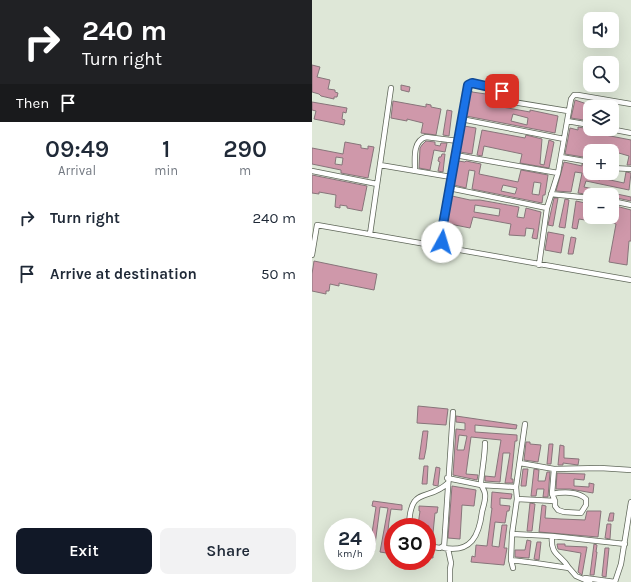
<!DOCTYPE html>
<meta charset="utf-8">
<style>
:root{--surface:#fff;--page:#f2f2f3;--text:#1f2937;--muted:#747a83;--accent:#111827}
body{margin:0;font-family:Karla,sans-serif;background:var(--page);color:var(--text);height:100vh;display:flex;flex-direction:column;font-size:15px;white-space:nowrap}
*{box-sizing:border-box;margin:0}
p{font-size:13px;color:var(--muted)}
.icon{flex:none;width:22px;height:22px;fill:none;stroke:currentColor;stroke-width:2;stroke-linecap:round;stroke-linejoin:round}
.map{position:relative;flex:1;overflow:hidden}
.drawer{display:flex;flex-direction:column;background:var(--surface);width:312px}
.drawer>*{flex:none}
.top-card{background:#202124;color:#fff;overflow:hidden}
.buttons{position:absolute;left:271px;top:12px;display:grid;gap:8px}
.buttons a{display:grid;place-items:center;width:36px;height:36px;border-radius:8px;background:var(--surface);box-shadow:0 4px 16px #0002;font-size:20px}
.speed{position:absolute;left:12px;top:518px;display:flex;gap:8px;font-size:20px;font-weight:700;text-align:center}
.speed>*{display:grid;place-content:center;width:52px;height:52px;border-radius:50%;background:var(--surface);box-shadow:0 4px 16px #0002;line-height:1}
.speed small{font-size:10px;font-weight:400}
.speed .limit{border:6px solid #d22;background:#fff;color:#111}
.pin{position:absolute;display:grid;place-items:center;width:34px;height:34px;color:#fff;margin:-17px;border-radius:8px;box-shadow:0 2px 6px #0006}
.me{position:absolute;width:44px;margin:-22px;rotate:6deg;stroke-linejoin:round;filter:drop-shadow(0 0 3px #0008)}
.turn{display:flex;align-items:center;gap:14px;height:84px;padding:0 16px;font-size:18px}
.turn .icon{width:52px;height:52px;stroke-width:2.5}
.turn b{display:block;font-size:28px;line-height:34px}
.then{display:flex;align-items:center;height:38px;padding:0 16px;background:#0003;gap:8px;font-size:15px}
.eta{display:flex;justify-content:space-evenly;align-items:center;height:68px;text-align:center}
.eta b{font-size:24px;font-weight:600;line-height:28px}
.button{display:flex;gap:8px;margin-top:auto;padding:8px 16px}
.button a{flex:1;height:46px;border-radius:8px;background:var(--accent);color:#fff;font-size:16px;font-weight:600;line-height:46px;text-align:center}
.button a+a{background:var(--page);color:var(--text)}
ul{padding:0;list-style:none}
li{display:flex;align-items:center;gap:12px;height:56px;padding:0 16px}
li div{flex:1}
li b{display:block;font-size:15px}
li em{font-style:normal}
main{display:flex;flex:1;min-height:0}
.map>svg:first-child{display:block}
.building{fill:#cf98aa;stroke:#87757a;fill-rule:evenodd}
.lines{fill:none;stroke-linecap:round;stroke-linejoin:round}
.minor-casing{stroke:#60685a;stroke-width:6}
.minor{stroke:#fff;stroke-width:4.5}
.route-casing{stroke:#114b97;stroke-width:10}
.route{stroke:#1a73e8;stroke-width:7}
</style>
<main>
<section class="drawer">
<div class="top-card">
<div class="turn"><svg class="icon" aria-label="right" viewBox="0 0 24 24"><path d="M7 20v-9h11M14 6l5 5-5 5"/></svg><div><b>240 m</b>Turn right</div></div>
<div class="then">Then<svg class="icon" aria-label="arrive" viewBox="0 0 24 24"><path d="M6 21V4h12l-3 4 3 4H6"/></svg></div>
</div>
<div class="eta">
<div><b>09:49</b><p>Arrival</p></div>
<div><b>1</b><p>min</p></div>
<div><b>290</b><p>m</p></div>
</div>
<ul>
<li><svg class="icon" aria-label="right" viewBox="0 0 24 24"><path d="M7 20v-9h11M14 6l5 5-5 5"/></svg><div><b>Turn right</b></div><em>240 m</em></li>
<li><svg class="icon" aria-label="arrive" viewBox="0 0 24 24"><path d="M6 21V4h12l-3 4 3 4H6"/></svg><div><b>Arrive at destination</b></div><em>50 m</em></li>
</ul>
<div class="button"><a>Exit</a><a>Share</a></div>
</section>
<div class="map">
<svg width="319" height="582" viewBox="0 0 319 582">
<rect width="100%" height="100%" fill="#dee7d7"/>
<path class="building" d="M0,65l8,2 -3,10 13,3 -2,9 7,1v2l3,1 -1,4h-3v2l-13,-3 -2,-2 -7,-2z
M89,85l9,2 -1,5 -8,-2z
M159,90l1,1v1l21,3 -2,10 39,7v-2l28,6 -3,17 -89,-17zM201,114l15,4 -1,7 -16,-4z
M263,100l15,5v16l-19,-3z
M81,101l33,6v-3l5,1v2l10,2 -5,26 -15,-2 2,-10 -16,-4v2l-16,-3z
M0,102l35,6 -1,5 -3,-1 -1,7 3,1 -1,5 -30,-6 2,-8 -4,-1z
M135,110l5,1 -3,25 -6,-1z
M152,126l12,2 -4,26 -12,-2z
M266,127l12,2 5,2v2l36,7v25h-4l2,-9 -17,-5 -22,-1 -1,8 -24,-4 5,-26 8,2z
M170,130l43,8 1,-3 16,4 -2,25 4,1 5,-25 5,2 -5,26 -29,-5 2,-9 -38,-8 -2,10 -5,-1z
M114,141l9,1v3l5,1 1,-3h6l-2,9 -11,-2 -4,20 -11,-2 1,-20 2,-3z
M33,142l16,3v3l7,1v-3l6,1 -6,31 -27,-5v-3l-29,-6v-16l31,6zM24,157l7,1 -1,7 -7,-1z
M130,154h3l-2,18 -5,-1 2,-9 -2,-1 1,-4h2z
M146,161l7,1 1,-1 15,3 -2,10 39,8 3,-12 27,5 -3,20h-2l-1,8 -70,-14 3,-18 -6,-1 -3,18 -12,-3zM222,182l7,1 -2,12 -7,-1zM191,185l14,3 -2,6 -14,-3z
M252,162l18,4v-2l6,1 -2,12 14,3 1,-2 23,5 2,-11 5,1 -2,17 -43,-9 -2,6 47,10v4l-19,-4v-2h-20l-14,-2 4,-20 -7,-1 -4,20 -15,-1z
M0,175l55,11 -5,25 -15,-3v-2l-7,-1v3l-5,-1 1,-12 -17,-3v2l-7,-1z
M140,196l18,4h10l39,7 -2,10 7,1 2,-10 15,4 -4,27 -5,-1 2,-9 -8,-1 -1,8 -16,-1 2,-11 -38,-7 -3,11 -20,-4 -1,1 -2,-1zM163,205l25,4 -1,7 -25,-4z
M242,198h4l-5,28 -5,-1z
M253,199l4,1 -4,28 -6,-1z
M264,201l14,3v13l14,1 -1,5 -24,-4 -2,10 -5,-1z
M300,205l19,5v31h-2l-2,24 -18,-3 7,-38 -10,-3 1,-4h5z
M236,232l16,3 -3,18 -16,-3z
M259,237l5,1 -3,16h-5z
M2,261l63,13 -3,16 -35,-7v3l-9,-2 -1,7h-3v3l-14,-3v-17z
M106,406l30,3 -2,16 -29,-2z
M144,416l61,9 -1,4 -41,-4v7l42,3v6h-2l-4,38h2v4h-8l5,-30h-7l-3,29 -15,-1v-5l10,1 6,-37 -30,-3 -5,37 12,1 -1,5 -24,-5 3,-46 9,1v-7l-9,-1zM147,435l8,1 -3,14h-7z
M111,431h5l-2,18 -2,10h-5z
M214,442h4v2l11,1 -3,17 -14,-2z
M237,444h4l-2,20h-4z
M248,445l4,1v12l15,1 -1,6 -15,-2v2h-5z
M112,466h4l-1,18h-5z
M124,467l4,1 -2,18 -5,-1z
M211,469h5l-2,17h-5z
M222,469l5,1 -1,11h7l2,-9h3l-2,25h-5l1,-8h-7l-1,7h-5z
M245,473l28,1 -1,6 -10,-1v7l15,1v-4l5,1 -1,9 -23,-4h-14z
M140,486l24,4 -2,16 -12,-1 -2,34 -12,-1z
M180,492l20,2 -1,5 -11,-1v7l10,1 -1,5h-2l-2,12 -10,-1 -3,24 7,1 3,-22h5l-3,23h3l-3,17 -33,-3 1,-6 3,1 1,-12 11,1 5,-38h-1z
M61,501l29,4v5l-11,-1 -2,13 -3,25 7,1v6l-13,-2 8,-44 -8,-1 -6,45 -7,-1v-5h3l6,-39 -4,-1z
M218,503l5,1 -3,27h-5z
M230,505l4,1 -1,12 16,1 24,1 2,-9h14l-3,26 -59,-5z
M107,506l19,1 -1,6h-2l-3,30 -4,-1 1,-16 -11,-1 2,-14h-1z
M298,513h4l-1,8h-5z
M295,524h4l-1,15 -5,-1z
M215,540l4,1 -2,17 -14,-1v-7h10z
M225,542h4l-2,18 -5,-1z
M245,544h8v2l22,1 -5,28 -4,-3 3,-19 -23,-4z
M282,544l3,1 -1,7h1l-3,23h-4z
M293,548h4l-3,29 -4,-1z
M115,550h4v2h2v6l-6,-1z"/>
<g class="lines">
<g class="minor-casing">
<path id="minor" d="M149,119l103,20
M255,121l23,4
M298,129l21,4
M143,155l103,18
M249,157l29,5
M68,165l71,12
M300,168l19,1
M0,171l65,13
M103,171c0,-11 -3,-30 11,-34l32,4
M137,188l98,20
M239,194l39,4
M300,201l19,4
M58,234l21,-146
M132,247l-3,-11 27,-151 4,-2 27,6c5,3 4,9 8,12l61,10
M0,255l5,-30 314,55
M227,265l8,-57 11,-35 13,-74 3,-4h4l53,9
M141,412l-9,136c27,5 35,-12 38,-36 1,-5 4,-12 3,-18 0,-4 -4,-7 -4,-11 1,-14 4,-27 4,-40
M208,463l34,6 46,-1 31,2
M135,478l34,7 35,2
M240,494l2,-25
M205,499l38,2v5l3,4 6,2 17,1 5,-8v-6c-8,-8 -24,-7 -34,-5l3,7
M97,527c1,-43 18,-24 39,-44
M200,534l40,2 73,8
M240,536c-2,20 9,18 17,32
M115,546l13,2 3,-2
M136,549l3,14 -1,6v13
M199,560l24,3 34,5 7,8 14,6
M201,568l-2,-8 1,-26 5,-35 -1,-12 9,-63
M273,578l30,4
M303,582l6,-18 10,-62"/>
</g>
<use href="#minor" class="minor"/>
</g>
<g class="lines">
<g class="route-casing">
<path id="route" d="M130,242l-1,-6 27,-151 4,-2 27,6 3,2"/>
</g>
<use href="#route" class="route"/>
</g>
</svg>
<div class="buttons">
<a><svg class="icon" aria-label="sound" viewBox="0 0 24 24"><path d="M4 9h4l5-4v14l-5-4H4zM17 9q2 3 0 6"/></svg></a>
<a><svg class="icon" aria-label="search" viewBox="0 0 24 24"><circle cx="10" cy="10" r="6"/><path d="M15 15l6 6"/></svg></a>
<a><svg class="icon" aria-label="layers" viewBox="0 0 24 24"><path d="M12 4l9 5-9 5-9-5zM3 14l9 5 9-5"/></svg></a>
<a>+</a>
<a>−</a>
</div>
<div class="speed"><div>24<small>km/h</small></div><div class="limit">30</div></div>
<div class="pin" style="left:190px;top:91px;background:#d93025"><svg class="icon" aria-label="arrive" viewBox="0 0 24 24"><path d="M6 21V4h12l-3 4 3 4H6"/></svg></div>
<svg class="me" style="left:130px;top:242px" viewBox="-20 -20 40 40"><circle r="19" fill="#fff"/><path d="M0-13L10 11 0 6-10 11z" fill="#1a73e8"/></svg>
</div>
</main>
